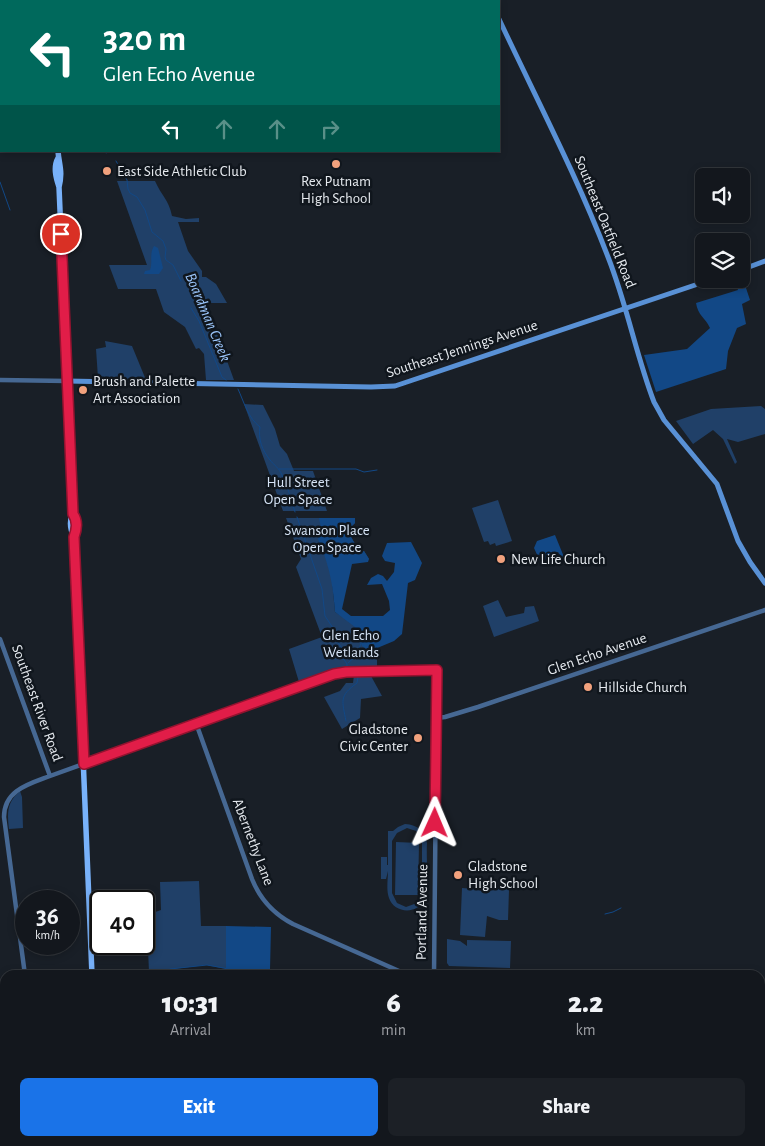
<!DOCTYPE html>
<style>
:root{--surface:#13171d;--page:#1c2026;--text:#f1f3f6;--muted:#9d9fa4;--line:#32363b;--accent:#1a73e8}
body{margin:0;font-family:"Alegreya Sans",sans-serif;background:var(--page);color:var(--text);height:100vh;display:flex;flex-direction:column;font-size:19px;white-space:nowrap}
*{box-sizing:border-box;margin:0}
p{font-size:16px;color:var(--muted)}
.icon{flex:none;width:28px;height:28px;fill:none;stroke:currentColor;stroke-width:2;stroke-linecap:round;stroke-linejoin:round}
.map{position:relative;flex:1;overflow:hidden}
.panel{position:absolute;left:0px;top:970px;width:765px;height:176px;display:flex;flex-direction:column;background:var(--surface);border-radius:15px 15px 0 0;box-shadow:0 2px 8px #0003,0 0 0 1px var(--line)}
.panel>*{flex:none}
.guide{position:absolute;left:0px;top:0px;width:500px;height:152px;box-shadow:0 2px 8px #0003,0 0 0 1px var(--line);background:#00695c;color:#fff;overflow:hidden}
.buttons{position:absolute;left:695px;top:168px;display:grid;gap:10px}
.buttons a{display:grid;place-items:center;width:55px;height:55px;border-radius:8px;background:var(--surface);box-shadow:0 2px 8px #0003,0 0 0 1px var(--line);font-size:25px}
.speed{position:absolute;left:15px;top:890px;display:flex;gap:10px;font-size:25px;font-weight:700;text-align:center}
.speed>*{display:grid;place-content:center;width:65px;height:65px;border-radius:50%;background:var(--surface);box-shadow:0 2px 8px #0003,0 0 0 1px var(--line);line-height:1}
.speed small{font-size:12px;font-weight:400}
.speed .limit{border:2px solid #111;border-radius:8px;background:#fff;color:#111}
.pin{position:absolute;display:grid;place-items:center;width:42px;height:42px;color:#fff;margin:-21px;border:2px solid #fff;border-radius:50%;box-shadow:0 1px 5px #0007}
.me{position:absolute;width:55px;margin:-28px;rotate:1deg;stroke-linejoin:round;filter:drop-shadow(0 0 4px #0008)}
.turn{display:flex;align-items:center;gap:18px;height:105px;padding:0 20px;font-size:22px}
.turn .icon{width:65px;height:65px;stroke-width:2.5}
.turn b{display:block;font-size:35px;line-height:42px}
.lanes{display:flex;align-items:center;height:48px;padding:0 20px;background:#0003;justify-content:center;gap:25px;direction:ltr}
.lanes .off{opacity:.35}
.eta{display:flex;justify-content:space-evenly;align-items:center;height:85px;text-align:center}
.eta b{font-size:30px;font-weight:800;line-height:35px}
.button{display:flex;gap:10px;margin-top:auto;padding:10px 20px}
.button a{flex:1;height:58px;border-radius:8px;background:var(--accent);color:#fff;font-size:20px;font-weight:800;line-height:58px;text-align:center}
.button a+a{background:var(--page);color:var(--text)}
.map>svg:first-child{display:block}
.green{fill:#204068;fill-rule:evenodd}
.forest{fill:#124886}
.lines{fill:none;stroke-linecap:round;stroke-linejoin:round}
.stream{stroke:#124886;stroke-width:1}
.tertiary{stroke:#466893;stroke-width:4.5}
.secondary{stroke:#5991d6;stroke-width:5}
.primary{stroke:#78b1f9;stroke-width:5.5}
.route-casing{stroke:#92132f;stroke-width:12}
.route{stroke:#e11d48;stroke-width:9}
.poi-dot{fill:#f1a17d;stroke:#10161d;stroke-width:2}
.labels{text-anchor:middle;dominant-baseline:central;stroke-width:5;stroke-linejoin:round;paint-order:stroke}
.poi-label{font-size:15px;fill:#e6eaef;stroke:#10161d;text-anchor:start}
.street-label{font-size:15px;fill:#e6eaef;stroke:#10161d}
.park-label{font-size:15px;fill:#d6e4f6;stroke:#10161d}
.water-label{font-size:16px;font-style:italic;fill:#9bc5fa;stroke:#10161d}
</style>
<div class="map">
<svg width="765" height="1146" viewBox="0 0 765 1146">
<rect width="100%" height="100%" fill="#191f27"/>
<path class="green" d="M117,181h38c6,14 14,19 17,35l14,3 13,-1v4h-21l10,29 14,20v6h4l10,7 11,19h-21l28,77h-28l-2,-26 -5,-6 -3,1 -11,-22 -21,-15 -8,-23h-38l-9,-24h38z
M105,341l27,5 14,34 -48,-2 -2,-29 10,-2z
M244,404l19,1 12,24 5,17 7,8 7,17h19l14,40h-44z
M761,406l4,3v25l-27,8 -11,-3 10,23 -2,2 -12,-25 -10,-9 -20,14 -17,-23 35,-12z
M498,500l14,41 -16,5 -1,-3 -5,2 -2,-4 -4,1 -12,-34z
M286,518h69v5l-2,2 1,7 -4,3 10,18 4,-2 5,8h-42l5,21 3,32 11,7 31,-1v50l-43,1 -35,13 -10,-33 33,-12 -26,-70 5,-8z
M498,600l8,17 18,-4 1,-6 9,-1 5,15 -45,16 -11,-31z
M366,674l5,2 11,20 -21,3 -1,19 -18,11 -18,-32 16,-6 6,-8h7l1,-8z
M20,791l2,6 1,31 -14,1c-2,-16 -2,-27 11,-38z
M405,824c13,1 20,7 22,19 -1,14 2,43 -2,55 -6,17 -31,16 -36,0 -3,-8 -1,-19 -1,-27l-2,8h-5v-22h6v8h1v-34h5l5,-4zM407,828l9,3 5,6 1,6v49l-5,11 -11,4 -9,-4 -5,-10v-52l5,-8z
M396,842l23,1 -1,52h-23z
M199,881l2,45h25v43l-20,-4 -57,7 -2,-46h-3v-10l17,-6 -1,-28z
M475,887l32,1 2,2 -1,30h-9l-12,-4 -2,21 -25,-2 2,-47 12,1z
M447,939l13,2 7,5v-6l44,1 -1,27 -61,-2 -2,-3z"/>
<path class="forest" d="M154,246l4,2 5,20 -4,6h-15l1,-3 5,-1c3,-8 -1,-16 4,-24z
M741,273l9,27 -8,4 4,20 -9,4 -9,23 -2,18 -70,23 -12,-37 43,-6 23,-21c-5,-11 -12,-12 -14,-25l42,-13 -4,-11h7z
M319,518h36v5l-2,2 1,7 -4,3 10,18 4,-2 5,8 -1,3 -16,2 -10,45 9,7h32l7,-6 -1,-9 -7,-17 -15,1 4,-7 7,-4 5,2 4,5 7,-9 1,-9 -10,-2 -3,-5 5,-13 24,-1 11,21 -7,17 -7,3 -6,51 -8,7 -24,10 -8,-5 -7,-19 -20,-15c-2,-29 -6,-47 -17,-73l3,-11z
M555,535l9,22 -2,1 -4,-6 -12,3 1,4 -7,2 -6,-13 3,-7z
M226,926l45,1 -1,43h-8l1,5h-37z"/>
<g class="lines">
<path class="stream" d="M105,151l1,2
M116,161l11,19 1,9 2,4 7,4 8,13 7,22 11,9 3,8 -1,8 1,3 7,5 8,16
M0,182l10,28
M191,308l8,13 23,56 4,3
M238,389c6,13 10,29 22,38 -2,12 2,23 10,33 4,5 9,8 12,15 6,11 9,25 13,37
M279,469h77l8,3 13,-2
M297,517l25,72 3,27 10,15 1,9 6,8 1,10 4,6v4
M394,551c18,16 14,18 6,40
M348,663l9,-8 5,-15 10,-10 19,-8 4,-9 4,-16
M346,721c-4,-21 -7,-25 11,-38l1,-6
M605,914l8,-2 8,-4
M170,969l37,-4 17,3 21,7
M150,971l14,-1
M0,998l5,-1"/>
<path class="tertiary" d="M0,380l67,1
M0,639l50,137
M436,718l9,-1 33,-10 287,-97
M196,723l56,156c8,20 22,35 41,45l115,51
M25,975l-21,-158c0,-27 25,-33 46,-41l275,-99 21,-5 91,-2 -3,305
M760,1070l5,1
M0,1077h5
M760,1108l5,1
M48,1141v5
M431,1146v-5"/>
<path class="secondary" d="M489,0l1,1
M499,19c37,79 78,157 109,238 19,48 28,98 46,145l10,18 53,64 21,57 12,21 15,21
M741,270l24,-9
M67,381l304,6 24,-1 318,-107"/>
<path class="primary" d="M51,0l1,1
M58,151c1,14 5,20 1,36l14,326c5,8 4,16 1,24l18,438
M58,158c-5,9 -2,20 1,29
M73,513c-4,8 -3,16 1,24
M99,1141v5"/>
</g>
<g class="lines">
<g class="route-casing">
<path id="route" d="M61,234l12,280c5,7 4,15 1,23l10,227 250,-90 12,-2 91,-2 -2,153"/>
</g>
<use href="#route" class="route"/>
</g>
<g class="poi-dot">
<circle cx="336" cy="164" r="5"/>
<circle cx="107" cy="171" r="5"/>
<circle cx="83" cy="390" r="5"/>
<circle cx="501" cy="559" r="5"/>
<circle cx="588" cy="687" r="5"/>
<circle cx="418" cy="738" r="5"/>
<circle cx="458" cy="875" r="5"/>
</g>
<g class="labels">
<g class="poi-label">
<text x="117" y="171">East Side Athletic Club</text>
<text x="336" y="181" text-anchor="middle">Rex Putnam<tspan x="336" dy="17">High School</tspan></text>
<text x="93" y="381">Brush and Palette<tspan x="93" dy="17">Art Association</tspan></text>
<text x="511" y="559">New Life Church</text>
<text x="598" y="687">Hillside Church</text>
<text x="408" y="729" text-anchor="end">Gladstone<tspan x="408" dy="17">Civic Center</tspan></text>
<text x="468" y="866">Gladstone<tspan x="468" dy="17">High School</tspan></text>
</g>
<g class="street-label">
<text transform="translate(605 222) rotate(68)">Southeast Oatfield Road</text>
<text transform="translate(462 349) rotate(-18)">Southeast Jennings Avenue</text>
<text transform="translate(597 654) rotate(-19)">Glen Echo Avenue</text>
<text transform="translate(37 703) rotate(70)">Southeast River Road</text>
<text transform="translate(253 842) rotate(69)">Abernethy Lane</text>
<text transform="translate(422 912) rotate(-89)">Portland Avenue</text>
</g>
<g class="park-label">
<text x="298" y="482">Hull Street<tspan x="298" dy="17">Open Space</tspan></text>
<text x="327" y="530">Swanson Place<tspan x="327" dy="17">Open Space</tspan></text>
<text x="351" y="635">Glen Echo<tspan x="351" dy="17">Wetlands</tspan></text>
</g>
<g class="water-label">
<text transform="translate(208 317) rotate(67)">Boardman Creek</text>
</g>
</g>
</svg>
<div class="buttons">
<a><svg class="icon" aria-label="sound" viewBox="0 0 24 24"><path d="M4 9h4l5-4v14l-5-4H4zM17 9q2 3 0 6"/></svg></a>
<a><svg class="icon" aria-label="layers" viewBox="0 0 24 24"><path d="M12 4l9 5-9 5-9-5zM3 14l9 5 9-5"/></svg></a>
</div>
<div class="speed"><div>36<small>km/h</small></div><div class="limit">40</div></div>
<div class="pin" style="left:61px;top:234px;background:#d93025"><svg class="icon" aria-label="arrive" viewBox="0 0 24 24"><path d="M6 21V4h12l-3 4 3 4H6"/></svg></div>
<svg class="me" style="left:435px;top:823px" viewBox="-20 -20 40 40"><path d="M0-17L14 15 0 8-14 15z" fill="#e11d48" stroke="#fff" stroke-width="4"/></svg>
<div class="guide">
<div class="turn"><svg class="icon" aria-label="left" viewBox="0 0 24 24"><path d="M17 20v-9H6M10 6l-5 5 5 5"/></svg><div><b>320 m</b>Glen Echo Avenue</div></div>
<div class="lanes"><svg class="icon" aria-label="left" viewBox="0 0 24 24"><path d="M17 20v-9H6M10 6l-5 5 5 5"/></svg><svg class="icon off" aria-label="ahead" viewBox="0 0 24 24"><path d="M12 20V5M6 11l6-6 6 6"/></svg><svg class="icon off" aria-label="ahead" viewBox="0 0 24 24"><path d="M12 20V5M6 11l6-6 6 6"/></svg><svg class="icon off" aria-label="right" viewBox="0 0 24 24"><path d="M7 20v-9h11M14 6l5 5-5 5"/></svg></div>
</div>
<section class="panel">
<div class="eta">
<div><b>10:31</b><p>Arrival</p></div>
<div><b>6</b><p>min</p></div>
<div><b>2.2</b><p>km</p></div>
</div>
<div class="button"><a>Exit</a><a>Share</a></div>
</section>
</div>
